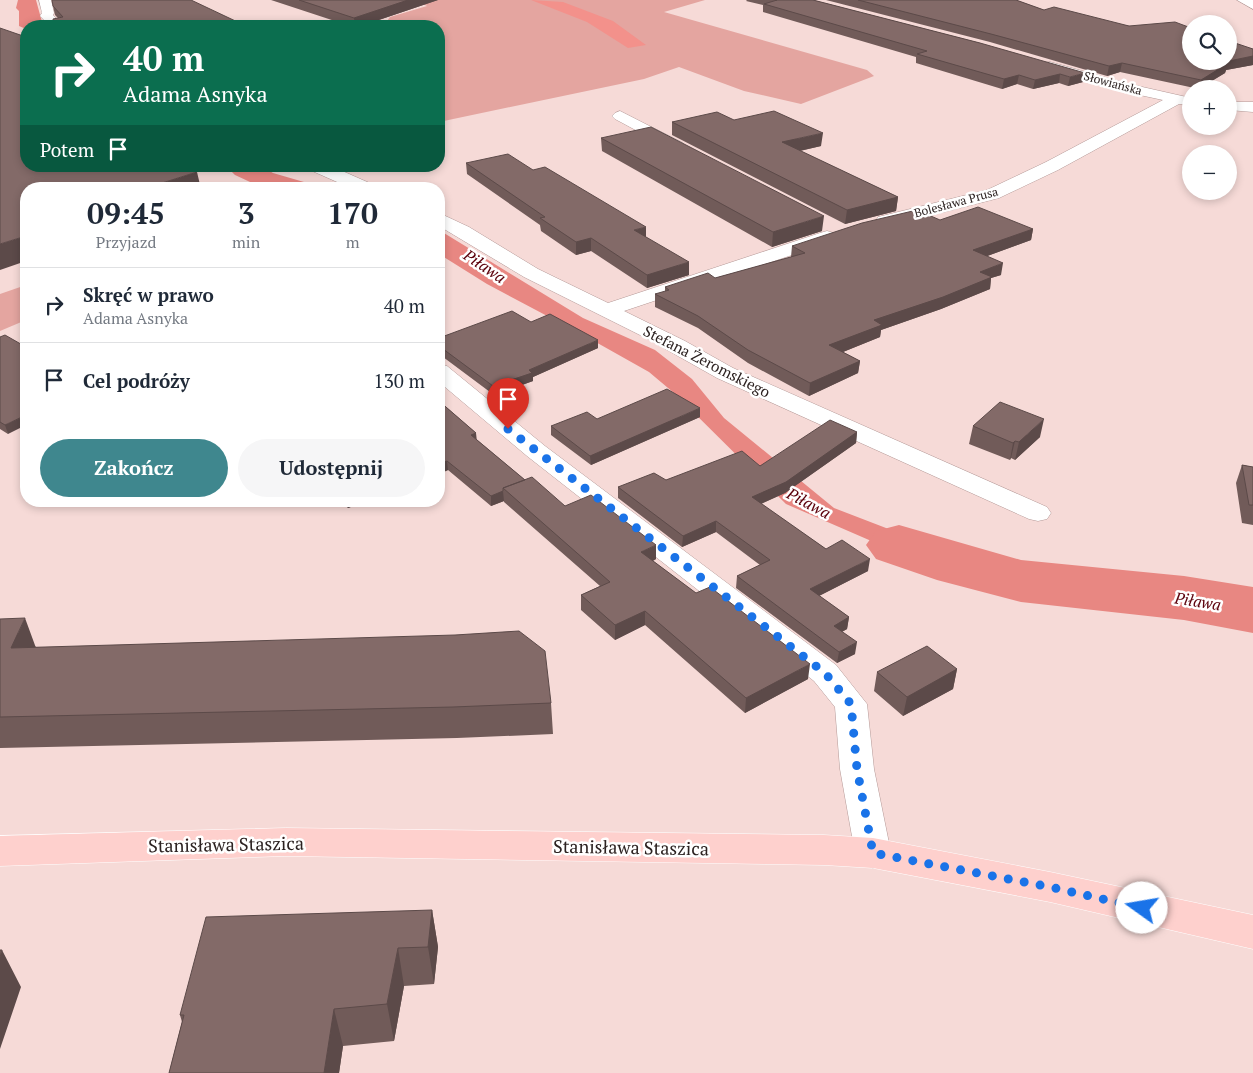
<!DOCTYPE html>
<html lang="pl">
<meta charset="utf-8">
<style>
:root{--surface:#fff;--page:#f6f6f7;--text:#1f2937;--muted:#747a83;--line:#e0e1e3;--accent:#3f878e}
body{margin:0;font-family:"PT Serif",serif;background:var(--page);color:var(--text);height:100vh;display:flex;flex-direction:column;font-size:19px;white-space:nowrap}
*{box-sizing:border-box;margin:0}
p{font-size:16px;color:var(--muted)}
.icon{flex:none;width:28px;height:28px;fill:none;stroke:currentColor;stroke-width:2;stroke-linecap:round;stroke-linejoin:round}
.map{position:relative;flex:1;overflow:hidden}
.sheet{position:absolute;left:20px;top:182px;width:425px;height:325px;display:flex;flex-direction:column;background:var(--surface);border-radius:20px;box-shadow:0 2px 8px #0003}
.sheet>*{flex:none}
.banner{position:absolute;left:20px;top:20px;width:425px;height:152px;border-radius:20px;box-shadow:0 2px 8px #0003;background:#0b6e4f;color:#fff;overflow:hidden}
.buttons{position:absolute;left:1182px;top:15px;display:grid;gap:10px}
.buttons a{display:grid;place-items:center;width:55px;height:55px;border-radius:50%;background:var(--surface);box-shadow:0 2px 8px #0003;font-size:25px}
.pin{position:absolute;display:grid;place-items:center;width:42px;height:42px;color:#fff;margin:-51px -21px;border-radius:50% 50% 50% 0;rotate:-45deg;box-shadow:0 0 5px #0007}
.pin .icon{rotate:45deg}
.me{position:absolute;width:55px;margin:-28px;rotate:283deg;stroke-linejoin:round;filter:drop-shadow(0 0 4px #0008)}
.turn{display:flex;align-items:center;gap:18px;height:105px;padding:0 20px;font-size:22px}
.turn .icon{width:65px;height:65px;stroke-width:2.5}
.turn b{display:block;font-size:35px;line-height:42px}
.then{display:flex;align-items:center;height:48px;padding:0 20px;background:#0003;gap:10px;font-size:19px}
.eta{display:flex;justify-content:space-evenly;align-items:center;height:85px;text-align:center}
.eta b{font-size:30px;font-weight:700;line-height:35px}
.action{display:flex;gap:10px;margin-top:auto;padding:10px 20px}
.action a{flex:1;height:58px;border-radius:30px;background:var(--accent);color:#fff;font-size:20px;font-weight:700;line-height:58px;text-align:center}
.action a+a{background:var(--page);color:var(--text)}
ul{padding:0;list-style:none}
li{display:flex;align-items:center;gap:15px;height:75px;padding:0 20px;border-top:1px solid var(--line)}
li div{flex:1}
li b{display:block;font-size:19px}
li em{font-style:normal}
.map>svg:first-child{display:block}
.green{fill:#e4a5a0}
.forest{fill:#f3918b}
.water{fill:#e88782}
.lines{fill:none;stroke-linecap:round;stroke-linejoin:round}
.river{fill:#e88782;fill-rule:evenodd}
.minor-casing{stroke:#b49997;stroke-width:1}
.major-casing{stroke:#fff;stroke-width:1}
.minor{fill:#fff;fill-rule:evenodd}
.major{fill:#fed0cd;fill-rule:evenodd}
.wall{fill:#715b59}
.shaded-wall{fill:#5c4a49}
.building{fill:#836a68;stroke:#5c4a49}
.route{stroke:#1a73e8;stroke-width:9;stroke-dasharray:0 16.2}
.labels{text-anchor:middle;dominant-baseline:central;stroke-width:5;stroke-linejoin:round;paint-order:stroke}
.far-street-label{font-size:12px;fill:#2c2221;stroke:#fff}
.street-label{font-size:15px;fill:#2c2221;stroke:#fff}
.water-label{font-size:16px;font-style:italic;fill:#5c020c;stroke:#fff}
.near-street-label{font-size:18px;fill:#2c2221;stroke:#fff}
</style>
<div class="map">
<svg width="1253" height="1073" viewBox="0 0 1253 1073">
<rect width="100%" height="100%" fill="#f6dad7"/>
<path class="green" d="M415,0h290l-41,12 203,58 7,6 -73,28 -57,-13 -65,-24 -35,12 -205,43v-96h-59l4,-1 6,-8 37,-11z
M26,285v35l-26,11v-37z"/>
<path class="forest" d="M531,0l32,2 50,19 33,24 -18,3 -41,-26z"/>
<path class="water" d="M18,0h18l6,22 7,4h-23v3l-7,-3v-15l-3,-3z
M226,166h35l12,7 55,16h-63l-30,-14z
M439,230l144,88 72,32 37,29 32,39 110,90 104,40 315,52v18l-108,-13 -246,-52 -113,-49 -112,-111 -25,-21 -64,-36 -98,-52 -48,-30z"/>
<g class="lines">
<path class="river" d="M899,525l122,35 163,16 69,11v46l-69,-13 -163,-18 -84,-22 -61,-21 -10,-14 10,-14z"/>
<g class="minor-casing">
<path id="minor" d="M39,0h12l3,13 -1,2 10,11h-13l-10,-10 2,-3z
M1237,0h16v9z
M1050,62l79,22 62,14v6h-12l-121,66 -59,28 -114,29 -7,-2 -2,-4 2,-4 109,-27 59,-28 117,-62 -42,-9 -76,-22 -2,-3 2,-3z
M1229,102h24v10l-24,-2z
M620,111l63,32 2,3 -2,3h-12l-56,-30 -3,-3 3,-3z
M308,166h23l43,19 3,4h-24l-43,-19z
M439,213l30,14 69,42 70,34 212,-70 7,-2 7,2 2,4 -2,4 -210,70 61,30 48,27 314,139 4,6 -4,6 -9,2 -9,-2 -312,-141 -71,-40 -122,-61 -85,-51z
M439,364l8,2 98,80 291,219 31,39 7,65 17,84 -5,10 -13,5 -13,-5 -5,-10 -15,-84 -5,-62 -21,-26 -287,-225 -88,-74z"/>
</g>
<g class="major-casing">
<path id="major" d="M286,828l538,7 49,3 177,34 203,43v34l-203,-47 -177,-34 -49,-3 -538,-9 -286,10v-30z"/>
</g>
<use href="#minor" class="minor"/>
<use href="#major" class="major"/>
</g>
<path class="wall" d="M191,0l-133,18 -3,-3 -2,-9z
M271,0h167l-77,26h-11z
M747,0h66l167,43 103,39 -15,4 -9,-3 -26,6 -16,-5 -15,5 -86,-26v-6l-153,-45v-7l-17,-4z
M826,0h190l28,10 209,39v16l-27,5 -1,3 -26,16 -79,-17 -13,4 -117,-34z
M734,120l87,26 -21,5 98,46 -2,14 -51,13 -173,-89v-13z
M601,138l221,93 -50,16 -170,-96z
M466,163l180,74 43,38 -42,13 -56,-37 -15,4 -35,-24 -1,-6 -73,-51z
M940,220l93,9 -2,11 -44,16 14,19 -10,3 -1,11 -49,20 -60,21 -1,7 -37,15 17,9 -2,12 -49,23 -61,-33 -50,-35 -43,-21v-13l10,-2v-5l50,-9 76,-21 1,-11z
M531,322l67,26 -65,29v4l-39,14 -55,-41v-16z
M0,337l8,97 -8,-5z
M439,401l37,32v6l49,41 40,26 91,53 -3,2 155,118 -63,34 -100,-88 -30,15 -34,-30v-15l19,-9 -96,-84v-1l-13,5 -43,-36 -9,4z
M700,417l-109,48 -40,-30v-9l46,-7z
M973,426l67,11 -25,23 -4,-2 -1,2 -41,-16z
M857,432l-1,11 -71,50 -24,11 65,45 42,22 -49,25 30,21 -2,12 -5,3 13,22 -18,9 -101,-75 1,-12 23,-11 -44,-33 -34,15 -64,-49v-11l142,-21z
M1242,465l11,2v58l-11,-2 -6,-40z
M340,501h27l-19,7z
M0,619l36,28 515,56 2,31 -96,4 -457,10z
M957,669l-4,20 -50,27 -29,-25 3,-19z
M432,910l6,37 -4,37 -30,2 -10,55 -51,5 -4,27h-170l13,-51 -2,-7z"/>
<path class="shaded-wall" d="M408,0h30l-77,26h-6l-1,-8z
M1253,56v9l-27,5 -1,3 -27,16 3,-9 22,-18z
M1122,63l-2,9 -13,4 2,-10z
M1085,73l-2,9 -15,4 2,-9z
M1060,74l-1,9 -26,6 2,-9z
M1019,75l-2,9 -15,5 2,-10z
M823,133l-2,13 -40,9 1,-13z
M197,172l4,17h-58z
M898,197l-2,14 -51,13 2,-14z
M824,216l-2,15 -50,16 1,-15z
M646,227v12l-12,-9z
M1033,229l-2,11 -60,22 2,-12z
M26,236v25l-26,9v-26z
M591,238v13l-15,4v-13z
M689,262v13l-42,13v-13z
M1003,263l-2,12 -10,3 -1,11 -49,20 -60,21 -1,7 -52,21 1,-13 45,-25 106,-48z
M598,340v8l-65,29v4l-39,14 -1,-9z
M860,361l-2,12 -49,23 1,-13z
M700,408v9l-109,48 -1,-9z
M26,415v10l-18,9 -3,-9z
M1044,419l-4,18 -25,23 4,-18z
M857,432l-1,11 -71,50 -34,15 1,-11z
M476,433l1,9 -6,-7z
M1015,441l-4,17 -1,2 3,-17z
M447,461l1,9 -9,4v-10z
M503,491l1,10 -13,5v-10z
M347,501h20l-19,7z
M716,521v11l-34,15 1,-11z
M656,545v14l-15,7v-14z
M870,559l-2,12 -59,30 1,-12z
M645,611v14l-30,15v-15z
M849,617l-2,12 -15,8 2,-11z
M25,618l11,30h-25z
M857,642l-2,12 -18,9 2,-11z
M810,664l-2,15 -63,34 1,-15z
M957,669l-4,20 -50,27 4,-19z
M432,910l6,37 -4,37 -6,-37z
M398,948l6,38 -10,55 -7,-37z
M2,950l19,37 -21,62v-92z
M334,1009l9,37 -4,27h-15z"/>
<path class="building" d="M52,0h139l55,26h-192l-1,-7 10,-2 -10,-11z
M299,0h109l-54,18z
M775,0h38l167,43 105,30 -15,4 -10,-3 -25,6 -16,-5 -15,4 -87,-25 10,-3 -163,-47 13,-4z
M858,0h158l28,10 10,-3 75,19 46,-4 16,6v33h34l-2,1 4,2 -26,16 -79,-17 -13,3 -118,-32z
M0,28l26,9v129h159l12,6 -54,17h-117v47l-26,8z
M1229,41l24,8v7l-24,5z
M774,111l49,22 -41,9 116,55 -51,13 -175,-88 45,-10 17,8z
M651,127l173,89 -51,16 -172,-94z
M508,154l25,16 12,-3 101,60 -12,3 55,32 -42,13 -56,-37 -15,4 -36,-24 5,-1 -79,-54z
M978,207l55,22 -60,21 30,13 -23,9 12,5 -49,20 -69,23 8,5 -53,20 31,16 -50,22 -62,-33 -50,-34 -43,-22 14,-4 -4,-3 43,-14 7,5 90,-25 -13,-7 70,-23 55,-13 23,10z
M512,311l19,11 19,-8 48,26 -69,30 3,3 -39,13 -54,-40v-8z
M5,335l21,12v68l-21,10 -5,-3v-85z
M667,389l33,19 -110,48 -39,-30 36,-14 10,7z
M439,401l37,32 -5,2 54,45 -22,8v3l-12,5 -44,-35 -8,3z
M1000,402l44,17 -25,23 -4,-1 -2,2 -40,-17z
M830,420l27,12 -71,50 -34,15 74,52 16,-9 28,19 -60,30 39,28 -15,9 23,16 -18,10 -102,-76 33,-16 -54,-39 -33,15 -65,-49 36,-14 12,7 76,-29 18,15z
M1242,465l11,2v38h-4z
M532,477l33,29 26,-11 65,50 -15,7 55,41 14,-6 100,77 -64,34 -101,-87 -30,14 -34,-30 29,-13 -107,-94z
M25,618l-14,30 444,-13 64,-4 26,20 6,52 -98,4 -453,10v-98z
M927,646l30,23 -50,28 -30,-25z
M432,910l-4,37 -30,1 -11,56 -53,5 -10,64h-155l15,-58h-4l26,-98z
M0,950h2l-2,7z"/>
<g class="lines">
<path class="route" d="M508,429l317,244 26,31 6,65 16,84 177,34 92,21"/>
</g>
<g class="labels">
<g class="far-street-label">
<text transform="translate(1113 83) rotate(15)">Słowiańska</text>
<text transform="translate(956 202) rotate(-15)">Bolesława Prusa</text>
</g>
<g class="street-label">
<text transform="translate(707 361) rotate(27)">Stefana Żeromskiego</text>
</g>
<g class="water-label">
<text transform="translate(485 266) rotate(34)">Piława</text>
<text transform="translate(809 503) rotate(28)">Piława</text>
<text transform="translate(1198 601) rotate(9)">Piława</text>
</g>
<g class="near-street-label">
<text transform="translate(226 844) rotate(-1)">Stanisława Staszica</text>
<text transform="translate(631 847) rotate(1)">Stanisława Staszica</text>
</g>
</g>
</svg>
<div class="buttons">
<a><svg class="icon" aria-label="search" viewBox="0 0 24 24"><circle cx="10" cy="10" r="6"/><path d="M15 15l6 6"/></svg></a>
<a>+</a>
<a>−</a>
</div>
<div class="pin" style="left:508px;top:429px;background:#d93025"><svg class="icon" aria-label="arrive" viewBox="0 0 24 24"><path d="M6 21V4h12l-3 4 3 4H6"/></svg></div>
<svg class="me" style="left:1142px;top:908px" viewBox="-20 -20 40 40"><circle r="19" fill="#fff"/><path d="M0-13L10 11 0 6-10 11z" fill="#1a73e8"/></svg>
<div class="banner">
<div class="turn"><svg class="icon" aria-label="right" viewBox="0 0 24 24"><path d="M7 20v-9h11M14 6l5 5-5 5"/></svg><div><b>40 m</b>Adama Asnyka</div></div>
<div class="then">Potem<svg class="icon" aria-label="arrive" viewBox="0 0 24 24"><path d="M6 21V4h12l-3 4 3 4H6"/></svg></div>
</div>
<section class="sheet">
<div class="eta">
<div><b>09:45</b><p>Przyjazd</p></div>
<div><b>3</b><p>min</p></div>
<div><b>170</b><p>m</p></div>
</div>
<ul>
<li><svg class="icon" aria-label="right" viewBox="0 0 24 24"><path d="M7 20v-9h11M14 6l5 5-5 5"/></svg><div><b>Skręć w prawo</b><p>Adama Asnyka</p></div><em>40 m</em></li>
<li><svg class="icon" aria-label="arrive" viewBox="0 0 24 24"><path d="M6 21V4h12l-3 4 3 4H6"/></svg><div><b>Cel podróży</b></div><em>130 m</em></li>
</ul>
<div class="action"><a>Zakończ</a><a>Udostępnij</a></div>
</section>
</div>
